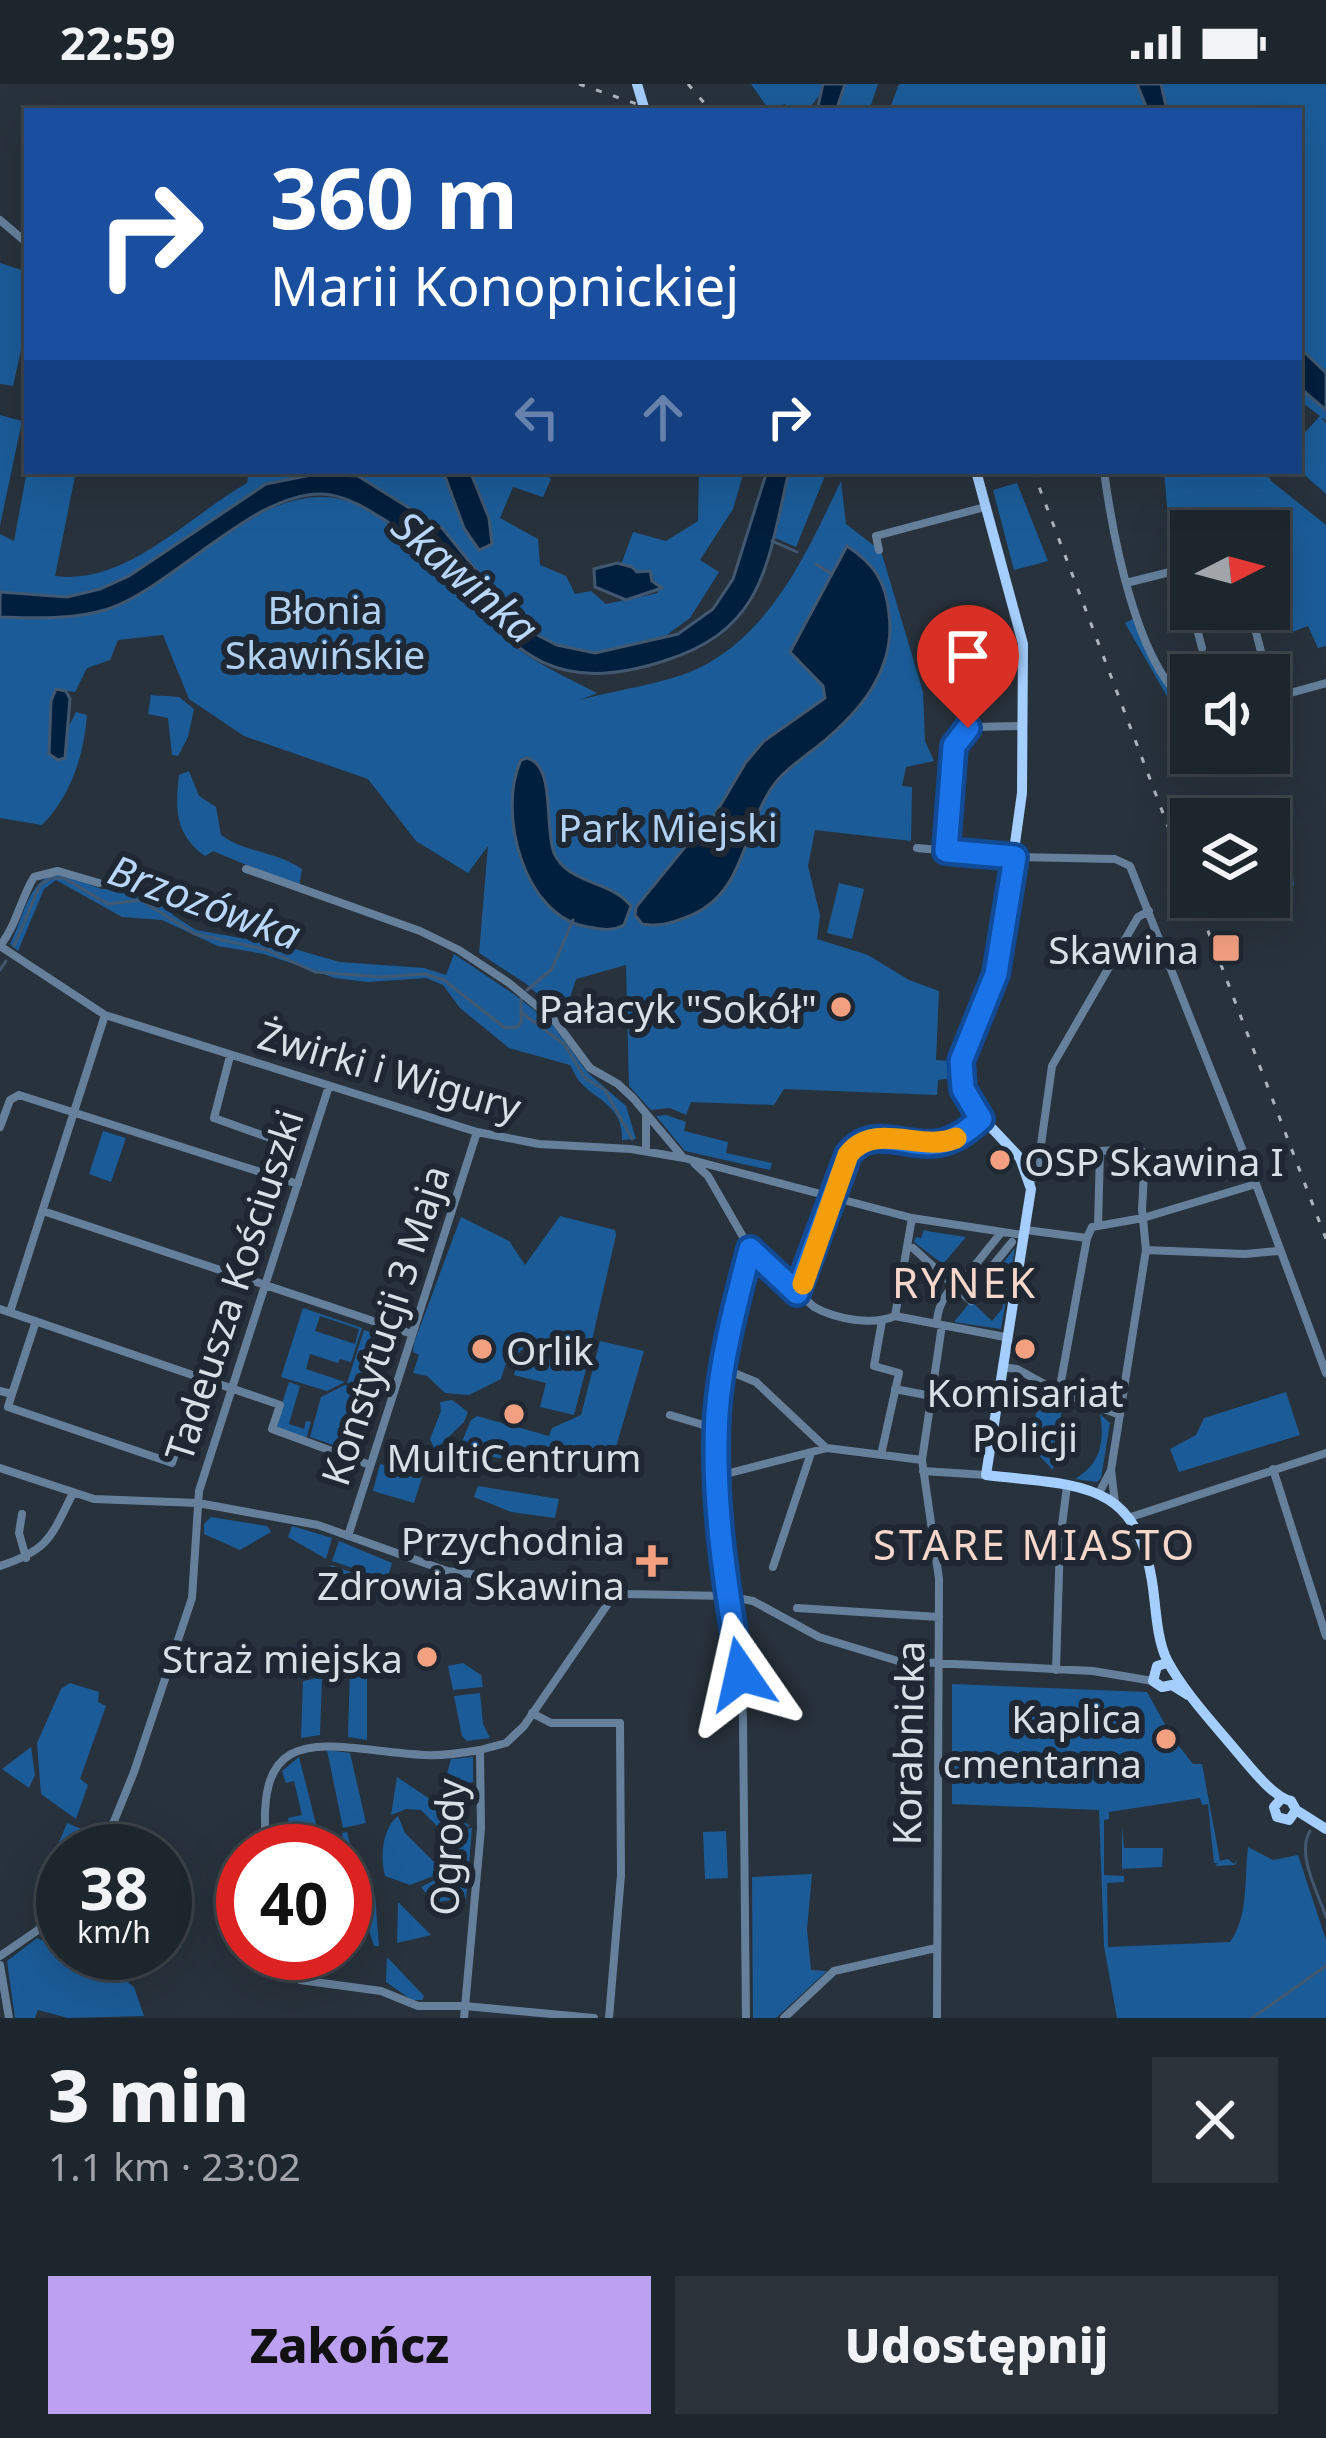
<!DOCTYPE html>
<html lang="pl">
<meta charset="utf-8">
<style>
:root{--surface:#1e262d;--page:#2b3239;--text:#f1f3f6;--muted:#a1a5aa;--line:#3c4349;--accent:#bca0f2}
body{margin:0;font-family:"Noto Sans",sans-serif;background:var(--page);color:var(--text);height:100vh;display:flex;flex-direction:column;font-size:45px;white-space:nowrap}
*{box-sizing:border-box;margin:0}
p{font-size:39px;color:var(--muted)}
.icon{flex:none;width:66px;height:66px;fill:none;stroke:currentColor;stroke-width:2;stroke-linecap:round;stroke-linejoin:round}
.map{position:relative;height:1934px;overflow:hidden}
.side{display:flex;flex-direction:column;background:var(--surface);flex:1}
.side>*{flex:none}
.banner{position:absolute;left:24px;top:24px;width:1278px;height:366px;border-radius:0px;box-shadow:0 12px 48px #0002,0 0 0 3px var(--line);background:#1a4fa0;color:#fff;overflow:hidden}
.needle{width:78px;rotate:84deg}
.buttons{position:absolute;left:1170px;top:426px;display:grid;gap:24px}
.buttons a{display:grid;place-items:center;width:120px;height:120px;border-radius:0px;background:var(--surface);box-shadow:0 12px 48px #0002,0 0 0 3px var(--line);font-size:60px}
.speed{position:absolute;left:36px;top:1740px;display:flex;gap:24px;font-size:60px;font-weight:700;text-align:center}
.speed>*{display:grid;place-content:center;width:156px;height:156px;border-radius:50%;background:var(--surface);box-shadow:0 12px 48px #0002,0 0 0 3px var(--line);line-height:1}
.speed small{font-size:30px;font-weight:400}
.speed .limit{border:18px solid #d22;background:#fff;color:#111}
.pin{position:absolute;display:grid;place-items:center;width:102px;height:102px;color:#fff;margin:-123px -51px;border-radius:50% 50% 50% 0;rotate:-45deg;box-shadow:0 0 12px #0007}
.pin .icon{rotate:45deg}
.me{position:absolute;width:132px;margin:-66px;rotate:349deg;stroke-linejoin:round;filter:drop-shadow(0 0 9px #0008)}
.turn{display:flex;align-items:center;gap:42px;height:252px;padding:0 48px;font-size:54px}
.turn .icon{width:156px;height:156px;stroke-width:2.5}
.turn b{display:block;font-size:84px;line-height:102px}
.lanes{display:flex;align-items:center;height:114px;padding:0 48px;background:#0003;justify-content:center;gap:60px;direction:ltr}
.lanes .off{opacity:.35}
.round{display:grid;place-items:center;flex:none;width:126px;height:126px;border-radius:0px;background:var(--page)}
.headline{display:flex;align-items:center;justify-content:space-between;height:204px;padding:0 48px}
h1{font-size:72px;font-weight:800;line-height:90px}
.primary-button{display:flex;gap:24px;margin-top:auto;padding:24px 48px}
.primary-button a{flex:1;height:138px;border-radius:0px;background:var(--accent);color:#111;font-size:48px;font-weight:800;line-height:138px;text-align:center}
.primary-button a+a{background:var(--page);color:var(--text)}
.status{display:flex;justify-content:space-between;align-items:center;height:84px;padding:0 60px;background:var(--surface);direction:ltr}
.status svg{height:33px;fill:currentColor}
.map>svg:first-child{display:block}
.green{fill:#1b5c98;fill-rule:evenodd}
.water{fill:#001e3d;stroke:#415870;stroke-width:3}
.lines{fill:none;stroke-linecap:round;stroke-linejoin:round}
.stream{stroke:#415870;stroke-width:3}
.minor{stroke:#66809c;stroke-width:8}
.major{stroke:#a3cefd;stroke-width:10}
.rail{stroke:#adb4bc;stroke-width:3;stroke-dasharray:6 12;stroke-linecap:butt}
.route-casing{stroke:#114b97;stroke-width:30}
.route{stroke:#1a73e8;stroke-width:21}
.slow{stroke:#f59e0b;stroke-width:21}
.poi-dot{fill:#f3a081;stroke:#1f2832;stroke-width:4.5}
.labels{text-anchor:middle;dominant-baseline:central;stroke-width:12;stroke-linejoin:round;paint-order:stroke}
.park-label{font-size:39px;fill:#b1d1f3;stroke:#1f2832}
.poi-label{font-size:39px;fill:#d9dfe6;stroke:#1f2832;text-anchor:end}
.street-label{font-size:39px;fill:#d9dfe6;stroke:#1f2832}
.water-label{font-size:42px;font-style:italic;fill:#b8d7fa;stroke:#1f2832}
.neighbourhood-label{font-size:42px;letter-spacing:3px;fill:#f8d7cb;stroke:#1f2832}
</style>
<div class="status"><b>22:59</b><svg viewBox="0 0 49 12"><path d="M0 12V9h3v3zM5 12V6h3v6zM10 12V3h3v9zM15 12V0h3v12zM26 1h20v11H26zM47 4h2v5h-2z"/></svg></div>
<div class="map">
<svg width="1326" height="1934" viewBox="0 0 1326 1934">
<rect width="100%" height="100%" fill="#28323c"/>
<path class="green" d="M751,0h72l-4,12 -12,15h-21l-1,-7 -16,6z
M845,0h33l-9,27h-33z
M899,0h238l11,27h-259z
M1161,0h165v289l-27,-26v-236h-132z
M0,179l27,9v51l-14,63 -13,-2z
M1299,303l27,23v10l-5,-2 5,5v71l-27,-24v-31l21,-23 -21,-16z
M0,331l22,6 -22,105z
M27,387h49l-21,105c71,10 135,-61 192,-93l2,-12h194l21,57 15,22 13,-7 -3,-25 -19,-47h72l9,8 -8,18 -30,-10 -13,31 38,21 2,26 26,11 9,18 16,-3 15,13 52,-11 -6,-18 -31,-10 12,-33 33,9 32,-20 1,-50h45l-11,38 -33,51 19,12 -29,46 -29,21 -66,14 -15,-1 -23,-7 -35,-18 -79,-98 -85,-53 -42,-2 -42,7 -145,95 -29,13 -33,8 -67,-5v-58l14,7z
M789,387h38l-31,76 -23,-10z
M1164,387h102l5,10 55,44v121l-8,2 -10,-22 -16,6 -7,-37 7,-5 -9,-18 -7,3 -7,-16v-28h-12l-13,-24 -76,10z
M841,397l5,43 35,27 42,141 2,49 9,20 -28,6 -4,19 10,1 -1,54 -96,-11 -7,36 12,49 -3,24 51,16 41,25 30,11 -3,69 16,1 -1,17 -13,2 -1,15 -153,-6 -10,16 -83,-3 -5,13 -16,-7 -19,2 -22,-24 -3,-121 -50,14 -12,38 -39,-34 -46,-30 9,-107 -20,27 -52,-32 -48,-62 -124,-43 -55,-37 -26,-64 -45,5 -8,20 -23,8 -12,24 -19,-3 8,47 12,-24 11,3c-3,40 -16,81 -45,110l-42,-7v-201c36,0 76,4 110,-8 80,-30 160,-145 252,-103 59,26 91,79 134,124 27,28 66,45 101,63l-17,7c35,-10 84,-16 117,-31 75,-36 110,-117 144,-188z
M1017,399l31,78 -34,9 -21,-80z
M1135,534l19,50 25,37 -3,7 -51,-89z
M151,611l28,2 15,12 -6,28 -10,19 -6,-1 -4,-37 -20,-4z
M189,687l10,25 17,11 5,28c25,18 56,17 81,34l-3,18 -86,-36 -8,5c-30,-22 -30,-46 -26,-81z
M1269,740l20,12 5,50 -25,-2z
M58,788l43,17 51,1 22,26 22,14 84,15 60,17 84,6 22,7 8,-21 61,41 37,29 36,49 38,33 10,33 -14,1c1,-34 -23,-38 -41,-57 -5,-5 -7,-12 -11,-18l-61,-17 -49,-40 -17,-23 -17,-7 -58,4 -33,-4 -71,-24 -46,-8 -56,-26 -40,-3 -66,-37 -12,9 -26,62 -8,-7c14,-26 17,-63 48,-72z
M839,799l25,6 -12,50 -25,-6z
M666,1031l20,7 -2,9 44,11 -2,11 46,10 -2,7 -85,-19 -29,-35z
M103,1047l23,7 -15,44 -22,-8z
M560,1132l55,14 1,5 -29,127 -58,-19 -24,23 -4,13 -32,16 -24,-2 -18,-17 -14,-3 6,-18 -6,-3 1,-9 47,-126 48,24 16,24z
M924,1146l3,1 39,6 -23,27 -29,-22 2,-5 5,1z
M1015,1164l-14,81 -47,-7 17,-21 21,20 10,-12 3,-14 -17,-14z
M303,1224l59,20 -11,34 -11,-3 -2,4 -28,-9 -4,15 39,13 -18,9 -46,-14zM320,1232l39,13 -4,15 -40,-13z
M364,1246l33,11 -3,11 1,-11 -20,-5 -4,15 4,2 -8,29 14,5 5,-11 -6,20 -33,-13z
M600,1257l44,10 -35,120 -44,-11 -3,8 -94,-15 -6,21 -12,-4 21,-50 6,-4 72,20 3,-8 29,-13z
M534,1270l52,15 -12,46 -34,-8 6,-24 -32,-8 2,-8z
M289,1298l11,4 -11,38 15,5 2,-8 5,1 -6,21 -32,-12z
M345,1301l32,14 -1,3 -17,-4 -15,51 16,9 -25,-6 1,-6 -26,-9 11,-40z
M1286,1308l14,43 -121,37 -9,-23 26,-14 8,-17z
M1051,1313l11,4v7l-9,62 -21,-22 4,-34z
M452,1316l16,12 -4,10 -29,28 -5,-11 11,-28 -1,-9z
M1100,1330l10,9 -9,55 -4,4 -22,-3c25,-14 30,-37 25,-65z
M380,1380l43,10 -9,29 -41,-12z
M478,1402l81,13 -4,19 -44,-6 -37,-15z
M211,1433l56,9 4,6 -31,18 -36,-16v-10z
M292,1442l40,12 -6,21 -38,-22z
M339,1457l53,22 -5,17 -55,-19z
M331,1481l53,19 -5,14 -53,-16z
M290,1562l39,8 -2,17 -29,8 -6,-10z
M335,1565l47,10 3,11 -53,-6z
M463,1579l18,12 2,12 -30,3 -5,-24z
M350,1586l17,1v69l-19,-3z
M322,1593l-2,58 -19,3 2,-57z
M70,1599l29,9 -1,10 8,4 -26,73 8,6 -12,34 -35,-25 -4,-51 24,-54z
M952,1600l195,8 25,45 21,27h9l18,97 8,-2 6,5 4,-5 -3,6 -20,1 3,-3h-4l-6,-59 -6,1 -2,-7 -91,14v7l-5,1v55l20,1v6l-17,1 1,64 122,-5c19,-26 14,-63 18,-95l25,13 25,-5 28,85v78h-209l-13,-72 -5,-136 -147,-6z
M480,1609l3,31 7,14 -23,3 -5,-5 -8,-40z
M31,1663l4,28 -6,13 -27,-19z
M327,1666l23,3 16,70 -23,5z
M299,1673l19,75 -29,-2 -1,-12 14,-3 -8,-34 -8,2 -4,-12z
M473,1673v25l-16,4 -11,-8 5,-19z
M397,1693l73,49 -27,6 -22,-22 -15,-1 -15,6z
M398,1732l7,17 39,39 -34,13 -25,-9c-5,-18 -3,-48 13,-60z
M67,1739l37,15 -8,13h-33v45l-22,24 2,-8 -10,-8z
M1122,1742l2,22h39l-1,19 -40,2z
M472,1744l-6,71 -33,3 -12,-15 35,-18 7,-14 -18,-20z
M726,1747l2,47 -23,1 -2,-47z
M347,1748l17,65 11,-2 4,51h-5l-29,-89 -3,-24z
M812,1790l-5,55 4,41 16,1 -51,47h-23l-1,-141z
M398,1818l33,33 -34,8z
M37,1854l85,40 12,9 10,29 -76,2 -30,-8 -3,8h-20l-8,-57z
M387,1873l37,39 -2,4h-10l-26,-18z"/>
<path class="water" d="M823,0h22l-9,27h-19z
M1137,0h24l6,27h-19z
M1299,263l27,26v37l-27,-23z
M443,387h27l19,47 3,26 -13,6 -15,-22z
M767,387h22c-22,92 -23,158 -125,190 -158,51 -169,-67 -276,-139 -19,-12 -42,-27 -66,-28 -69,-2 -149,93 -214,115 -34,11 -73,9 -108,8v-25l67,5 33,-8 29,-13 137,-92 50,-10 42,2 85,53 79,98 35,18 38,8 83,-19 35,-25 20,-30z
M847,462c27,18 39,35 42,68 7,56 -29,98 -71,132 -14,11 -31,22 -42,36 -35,45 -28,112 -89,135 -15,6 -29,10 -45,7l-7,-9 1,-8 58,-71 17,-15 35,-59 18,-21 61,-43 -2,-12 -33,-34z
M617,479l15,4 5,5 13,-1 2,10 10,7 -36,12 -31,-13 -1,-18z
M56,605l10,2 4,8 -5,59 -7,2 -9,-6 2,-53z
M527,674c29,7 17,69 27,95 14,32 57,27 77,53l-7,19c-13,7 -22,4 -36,2 -65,-10 -91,-116 -67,-167z"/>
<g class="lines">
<path class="stream" d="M772,457l25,11
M816,480l16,10
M14,862l26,-61 11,-7h13l44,26 33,-4 54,34 72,16 48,22 65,5 45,-3 19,6 61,48 12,-1 4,-5v-23
M0,886l6,-9
M527,906l25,-21 21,-49
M522,929l42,31 21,34 20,12 27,49
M1310,1747c-14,23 8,62 16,86
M1252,1934l74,-52"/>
<path class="minor" d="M0,136l27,23
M1104,387c8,60 33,201 87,234
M879,466l-3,-14 109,-29
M1191,483l-13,3 13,34
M1126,499l52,-13
M1192,525l10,39
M1250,525l17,66
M1269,600l3,14
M1269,615l57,-16
M917,764l98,9 100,2 15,7 126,318 70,189
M946,767l12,-115 15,-9 50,-1
M246,785l174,62 39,19 50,33 46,38 35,47 28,16 15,14 48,57
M99,799l-41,-12 -24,6c-14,23 -17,47 -34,69l105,69 372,117 62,12 92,5 53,9 228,60 111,17
M230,972l-16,62 62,22 -8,34
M0,1043l10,-27 9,-5 279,89
M646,1067v-34
M694,1079l14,13 42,73 64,58c22,12 58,19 81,9
M1030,1099l7,-10 15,-107 86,-149 11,-6
M43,1127l369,123
M1098,1142l2,-75 40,-2 5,6 -3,54 4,41 -35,220 -12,23
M1026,1146l61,8
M1087,1154l5,-11 51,-9 113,-34
M913,1164l58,53
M1146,1166l99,4 33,-3
M797,1209l49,-131c18,-43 60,-12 94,-19 16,-3 29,-13 41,-24
M967,1213l45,-55
M0,1225l280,96 -8,24 98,36
M10,1228l95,-297
M895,1232l110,21
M895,1232l17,-98
M937,1235c2,-13 9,-31 23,-35l40,-50
M1002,1283l15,2 42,23 61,23
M722,1284l34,14 69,65
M895,1305l36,7
M0,1307l12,3 -4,13 164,56 28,-87
M1059,1308l28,-154
M12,1310l24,-73
M670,1331l47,14
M881,1371l18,-82 -25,-7 8,-45
M0,1384l94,31 104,4 120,22 129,46 180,23 99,2 27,5 66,36 79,24 195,10 60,10
M1273,1385l53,167
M1111,1386l4,33
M923,1387l63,4
M718,1392l109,-28 95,12
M22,1430l-3,19 7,25
M1131,1433l195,-64
M348,1452l129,-404
M0,1482c49,-16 51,-29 73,-73
M773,1483l38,-114
M797,1524l142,9
M1056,1586l4,-129 7,-55
M532,1629l19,10h69l1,152 -12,143
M102,1767l32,-79 58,-174 7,-107 130,-405
M267,1767c-16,-139 63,-101 158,-96 18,1 37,-2 55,-5
M279,1869l7,18 14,9 81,11 37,15h47l129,12
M0,1872l38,-26 25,-26
M0,1881l9,53
M464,1934l17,-189 -1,-79 26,-7 18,-17 92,-134
M746,1934l-3,-300 -2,-44 -15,-78 -9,-178 5,-50 28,-119
M784,1934l50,-47 102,-23
M937,1934l2,-439 -17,-119 20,-135"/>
<path class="major" d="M637,0l8,27
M976,387l47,173 -1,149 -24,172 -35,89 -3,17 11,35 49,52 11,31 -45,286c93,11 152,3 167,113 3,22 4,52 14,72 16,31 46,63 71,93 13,15 35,44 53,48l5,9 30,19
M1167,1579l-10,3 -4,15 9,6 10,-2 16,10
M1281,1715l-7,8 3,10 12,3 7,-10"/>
<path class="rail" d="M579,0l78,27
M688,0l23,27
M1033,387l158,416
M1195,813l131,342"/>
</g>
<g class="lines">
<g class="route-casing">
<path id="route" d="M741,1590c-15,-85 -29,-174 -24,-260 4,-56 19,-111 33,-165l47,44 51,-138c24,-32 59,-6 91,-12 17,-3 30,-13 42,-24l-18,-30 -2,-28 35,-87 19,-117 -69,-6 8,-105 14,-18"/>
</g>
<use href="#route" class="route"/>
<path class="slow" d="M803,1200l45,-129c26,-35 73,-2 108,-17"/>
</g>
<g class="poi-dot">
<rect x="1211" y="849" width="30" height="30" rx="6"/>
<circle cx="841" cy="923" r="12"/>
<circle cx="1000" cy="1076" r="12"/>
<circle cx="482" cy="1265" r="12"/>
<circle cx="1025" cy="1265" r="12"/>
<circle cx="514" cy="1330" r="12"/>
<path d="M646 1459h12v12h12v12h-12v12h-12v-12h-12v-12h12z"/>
<circle cx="427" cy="1573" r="12"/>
<circle cx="1166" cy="1655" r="12"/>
</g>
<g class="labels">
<g class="park-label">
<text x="325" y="524">Błonia<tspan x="325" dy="45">Skawińskie</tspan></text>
<text x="668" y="742">Park Miejski</text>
</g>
<g class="poi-label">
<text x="1199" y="864">Skawina</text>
<text x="817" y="923">Pałacyk "Sokół"</text>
<text x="1024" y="1076" text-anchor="start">OSP Skawina I</text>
<text x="506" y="1265" text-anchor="start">Orlik</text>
<text x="1025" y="1307" text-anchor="middle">Komisariat<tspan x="1025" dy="45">Policji</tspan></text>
<text x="514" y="1372" text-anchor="middle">MultiCentrum</text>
<text x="625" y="1455">Przychodnia<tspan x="625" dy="45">Zdrowia Skawina</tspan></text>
<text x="403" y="1573">Straż miejska</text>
<text x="1142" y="1633">Kaplica<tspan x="1142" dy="45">cmentarna</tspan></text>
</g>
<g class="street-label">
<text transform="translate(390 986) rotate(16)">Żwirki i Wigury</text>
<text transform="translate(233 1201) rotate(-72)">Tadeusza Kościuszki</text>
<text transform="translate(384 1241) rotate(-72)">Konstytucji 3 Maja</text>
<text transform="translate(907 1659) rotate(-89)">Korabnicka</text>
<text transform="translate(446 1763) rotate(-87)">Ogrody</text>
</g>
<g class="water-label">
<text transform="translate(466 492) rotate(41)">Skawinka</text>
<text transform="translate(205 817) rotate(20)">Brzozówka</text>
</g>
<g class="neighbourhood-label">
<text x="965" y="1197">RYNEK</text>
<text x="1035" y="1459">STARE MIASTO</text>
</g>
</g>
</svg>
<div class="buttons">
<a><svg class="needle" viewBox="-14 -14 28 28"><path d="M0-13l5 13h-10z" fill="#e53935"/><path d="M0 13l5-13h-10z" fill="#a1a5aa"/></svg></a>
<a><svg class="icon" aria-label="sound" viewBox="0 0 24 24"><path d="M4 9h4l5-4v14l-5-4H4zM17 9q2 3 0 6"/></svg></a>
<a><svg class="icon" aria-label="layers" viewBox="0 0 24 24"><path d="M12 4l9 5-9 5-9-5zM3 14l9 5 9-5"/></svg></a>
</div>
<div class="speed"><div>38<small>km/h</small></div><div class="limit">40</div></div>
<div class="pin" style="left:968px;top:644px;background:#d93025"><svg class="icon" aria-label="arrive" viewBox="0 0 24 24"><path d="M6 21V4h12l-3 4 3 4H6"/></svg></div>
<svg class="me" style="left:741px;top:1590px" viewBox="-20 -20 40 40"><path d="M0-17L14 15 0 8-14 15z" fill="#1a73e8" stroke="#fff" stroke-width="4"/></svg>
<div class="banner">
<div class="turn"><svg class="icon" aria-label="right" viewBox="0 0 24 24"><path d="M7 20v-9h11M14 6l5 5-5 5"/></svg><div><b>360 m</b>Marii Konopnickiej</div></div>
<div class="lanes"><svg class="icon off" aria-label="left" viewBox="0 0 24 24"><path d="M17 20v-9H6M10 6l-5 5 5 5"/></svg><svg class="icon off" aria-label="ahead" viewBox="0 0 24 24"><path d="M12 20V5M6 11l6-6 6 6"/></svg><svg class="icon" aria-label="right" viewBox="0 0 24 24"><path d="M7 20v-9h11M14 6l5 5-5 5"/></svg></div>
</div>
</div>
<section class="side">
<div class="headline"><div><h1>3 min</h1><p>1.1 km · 23:02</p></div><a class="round"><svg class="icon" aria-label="close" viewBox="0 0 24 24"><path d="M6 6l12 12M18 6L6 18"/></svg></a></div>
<div class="primary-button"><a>Zakończ</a><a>Udostępnij</a></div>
</section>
